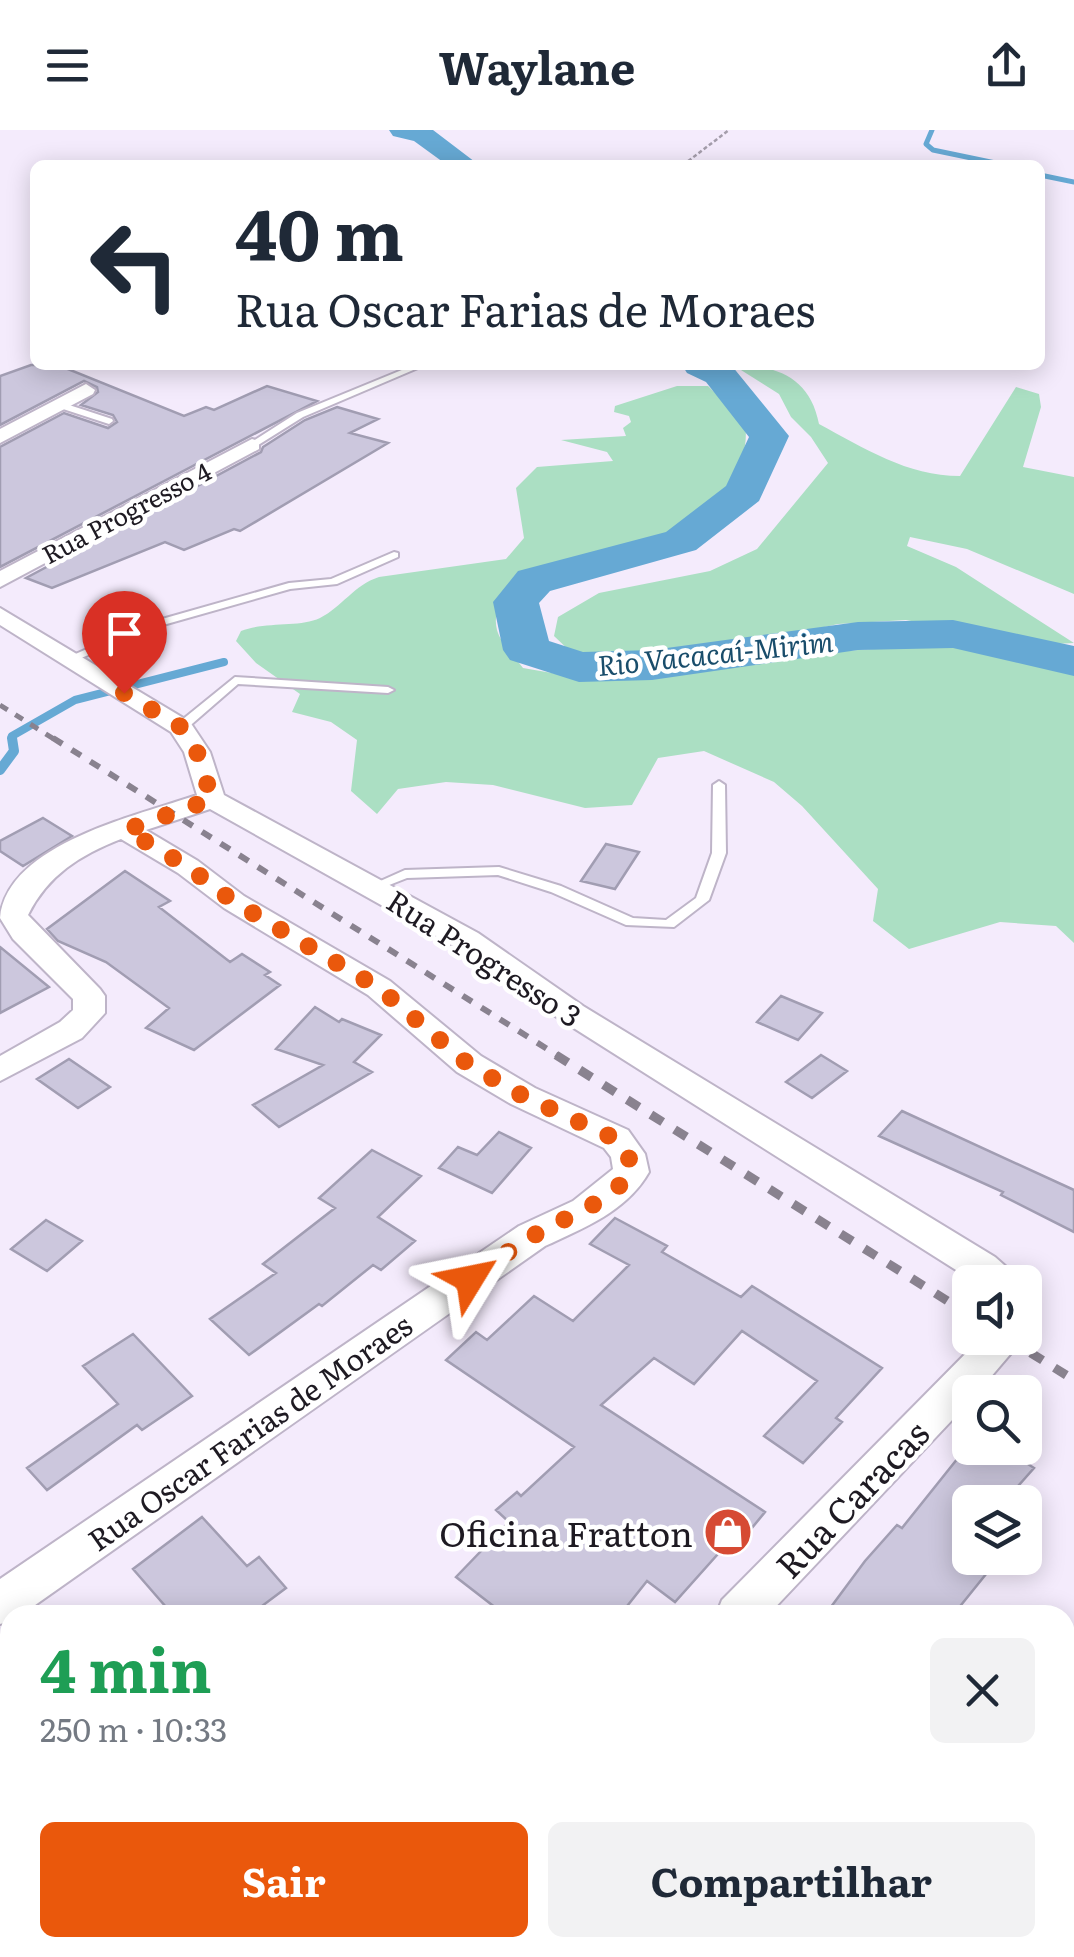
<!DOCTYPE html>
<html lang="pt">
<meta charset="utf-8">
<style>
:root{--surface:#fff;--page:#f2f2f3;--text:#1f2937;--muted:#747a83;--accent:#ea580c}
body{margin:0;font-family:Literata,serif;background:var(--page);color:var(--text);height:100vh;display:flex;flex-direction:column;font-size:38px;white-space:nowrap}
*{box-sizing:border-box;margin:0}
p{font-size:32px;color:var(--muted)}
.icon{flex:none;width:55px;height:55px;fill:none;stroke:currentColor;stroke-width:2;stroke-linecap:round;stroke-linejoin:round}
.map{position:relative;flex:1;overflow:hidden}
.panel{position:absolute;left:0px;top:1475px;width:1075px;height:352px;display:flex;flex-direction:column;background:var(--surface);border-radius:30px 30px 0 0;box-shadow:0 5px 25px #0003}
.panel>*{flex:none}
.hud{position:absolute;left:30px;top:30px;width:1015px;height:210px;border-radius:15px;box-shadow:0 5px 25px #0003;background:#fff;color:var(--text);overflow:hidden}
.buttons{position:absolute;left:952px;top:1135px;display:grid;gap:20px}
.buttons a{display:grid;place-items:center;width:90px;height:90px;border-radius:15px;background:var(--surface);box-shadow:0 5px 25px #0003;font-size:50px}
.pin{position:absolute;display:grid;place-items:center;width:85px;height:85px;color:#fff;margin:-102px -42px;border-radius:50% 50% 50% 0;rotate:-45deg;box-shadow:0 0 10px #0007}
.pin .icon{rotate:45deg}
.me{position:absolute;width:110px;margin:-55px;rotate:55deg;stroke-linejoin:round;filter:drop-shadow(0 0 8px #0008)}
.turn{display:flex;align-items:center;gap:35px;height:210px;padding:0 40px;font-size:45px}
.turn .icon{width:130px;height:130px;stroke-width:2.5}
.turn b{display:block;font-size:70px;line-height:85px}
.round{display:grid;place-items:center;flex:none;width:105px;height:105px;border-radius:15px;background:var(--page)}
.summary{display:flex;align-items:center;justify-content:space-between;height:170px;padding:0 40px}
h1{font-size:60px;font-weight:700;line-height:75px;color:#1e9e55}
.cta{display:flex;gap:20px;margin-top:auto;padding:20px 40px}
.cta a{flex:1;height:115px;border-radius:15px;background:var(--accent);color:#fff;font-size:40px;font-weight:700;line-height:115px;text-align:center}
.cta a+a{background:var(--page);color:var(--text)}
header{display:flex;justify-content:space-between;align-items:center;height:130px;padding:0 40px;background:var(--surface);font-size:45px;font-weight:700}
.map>svg:first-child{display:block}
.green{fill:#abdfc3}
.lines{fill:none;stroke-linecap:round;stroke-linejoin:round}
.stream-far2{stroke:#66a9d4;stroke-width:5}
.stream-far1{stroke:#66a9d4;stroke-width:8}
.stream{stroke:#66a9d4;stroke-width:10}
.river{fill:#66a9d4;fill-rule:evenodd}
.building{fill:#ccc7dd;stroke:#a19db2;stroke-width:2.5}
.service-casing{stroke:#beb4c8;stroke-width:4}
.minor-casing{stroke:#beb4c8;stroke-width:4}
.path{stroke:#a49dab;stroke-width:2.5;stroke-dasharray:4 2.5;stroke-linecap:butt}
.service{fill:#fff;fill-rule:evenodd}
.minor{fill:#fff;fill-rule:evenodd}
.rail-far2{stroke:#89828f;stroke-width:5;stroke-dasharray:9 9;stroke-linecap:butt}
.rail-far1{stroke:#89828f;stroke-width:6;stroke-dasharray:11 11;stroke-linecap:butt}
.rail{stroke:#89828f;stroke-width:9;stroke-dasharray:14 14;stroke-linecap:butt}
.route{stroke:#ea580c;stroke-width:18;stroke-dasharray:0 32.4}
.labels{text-anchor:middle;dominant-baseline:central;stroke-width:9;stroke-linejoin:round;paint-order:stroke}
.far-street-label{font-size:25px;fill:#1e1a22;stroke:#fff}
.far-water-label{font-size:28px;font-style:italic;fill:#194d6b;stroke:#fff}
.street-label{font-size:30px;fill:#1e1a22;stroke:#fff}
.near-street-label{font-size:35px;fill:#1e1a22;stroke:#fff}
.near-poi-label{font-size:35px;fill:#1e1a22;stroke:#fff;text-anchor:end}
</style>
<header><svg class="icon" aria-label="menu" viewBox="0 0 24 24"><path d="M4 6h16M4 12h16M4 18h16"/></svg>Waylane<svg class="icon" aria-label="share" viewBox="0 0 24 24"><path d="M12 15V3M7 8l5-5 5 5M5 13v7h14v-7"/></svg></header>
<div class="map">
<svg width="1074" height="1827" viewBox="0 0 1074 1827">
<rect width="100%" height="100%" fill="#f4ebfc"/>
<path class="green" d="M733,235c43,0 77,12 86,59 45,24 88,52 141,52l56,-89 23,7 2,13 -18,60 51,10v117l-107,-45 -57,-12 -3,9 49,21 118,76 -38,2 -130,-25 -68,4 -114,25 -131,8 -20,-3 -19,-18 4,-19 41,-24 111,-22 47,-22 71,-86 -17,-26 -20,-20 -12,-23z
M677,256h31l37,36c3,24 -2,35 -13,57 -15,28 -36,49 -65,62 -35,16 -186,27 -170,89 3,12 18,27 26,38l75,13 245,-30 106,-7 64,10 61,18v271l-18,-17 -56,-4 -91,27 -36,-28 5,-32 -76,-83 -28,-24 -70,-31 -46,7 -26,47 -47,3 -92,-23 -47,-3 -48,7 -21,25 -26,-23 6,-51 -26,-18 -39,-10 8,-18 -44,-31 -20,-22 5,-10c25,-10 58,-3 79,-13 22,-11 34,-33 59,-41l127,-18 18,-21 -8,-50 21,-21 76,-6 -6,-9 -46,-12 65,-4 -3,-8 8,-6 -2,-6 -15,-4 1,-6z"/>
<g class="lines">
<path class="stream-far2" d="M932,0l-6,14 7,6 72,15
M1040,45l34,7"/>
<path class="stream-far1" d="M13,611l-1,-5 63,-36 149,-38"/>
<path class="stream" d="M0,640l14,-19 -2,-13"/>
<path class="river" d="M389,0h44l46,35h-32l-33,-24 -21,-5z
M682,235l50,1 57,70 -30,65 -63,49 -146,41 -11,12 10,38 34,11 69,-2 206,-28 95,-2 121,26v30l-121,-28 -95,2 -206,30 -73,2 -69,-22 -7,-10 -10,-48 25,-31 148,-39 60,-46 23,-49 -43,-55 -19,-9z"/>
</g>
<path class="building" d="M31,235h27l126,51 22,-9 8,3 53,-24 50,15 -317,166v-120l64,-34 44,15 9,-6 -4,-7 -32,-10 17,-13 -1,-5 -13,-6 -84,44v-49z
M337,277l41,12 -28,14 38,10 -148,88 -6,-2 -50,21 -19,-8 -113,46 -26,-10 235,-126 2,-5 42,-27z
M43,688l29,18 -49,30 -23,-15v-10z
M606,714l33,8 -24,37 -34,-8z
M125,741l45,30 -11,6 71,55 12,-8 28,18 -5,3 15,10 -86,65 -48,-22 23,-20 -63,-46 -48,-21 -11,-12z
M0,817l49,40 -49,26z
M781,866l41,17 -24,27 -41,-18z
M315,877l24,15 3,-3 39,16 -27,27 18,10 -93,55 -26,-22 70,-40 -47,-16z
M821,925l26,16 -35,27 -26,-16z
M69,929l41,28 -32,21 -41,-29z
M902,981l172,79v42l-73,-37 2,-3 -124,-56z
M499,1002l32,16 -39,45 -53,-25 19,-21 19,8z
M372,1020l49,26 -43,41 37,24 -34,29 -8,-5 -51,41 -3,-2 -70,51 -39,-36 66,-46 -13,-9 72,-56 -16,-10z
M615,1088l52,28 -5,6 79,45 11,-11 130,82 -46,50 6,4 -39,41 -39,-27 53,-55 -75,-50 -48,53 -40,-26 -53,47 164,107 -32,39 -7,-6 -51,57 -28,-21 -27,34h-115l-49,-38 53,-55 -13,-12 21,-18 4,4 53,-49 -128,-87 30,-28 11,8 47,-44 39,25 56,-56 -39,-21z
M46,1090l36,21 -35,30 -36,-22z
M133,1204l59,62 -50,34 -5,-5 -90,65 -20,-22 91,-64 -35,-38z
M966,1318h37l31,20 -30,34h-34v56h29l-46,57h-128l40,-54 32,-36 5,3z
M202,1387l45,49 12,-9 27,31 -36,27h-77l-40,-46z"/>
<g class="lines">
<g class="service-casing">
<path id="service" d="M414,235h11l-122,52 -48,30 -8,-2 50,-32z
M63,273l49,16 1,2 -4,3 -49,-16v-4z
M394,422l4,1v4l-61,27 -47,5 -141,40 -77,33h-8l-2,-2 79,-35 148,-42 42,-4z
M235,547l153,10 6,3 -6,3 -150,-9 -53,46h-8v-6z
M719,651l6,4 1,68 -17,47 -35,27 -48,-2 -75,-33 -53,-17 -91,3 -33,13 -7,-4 38,-17 94,-3 62,19 72,32 33,2 30,-22 16,-45 1,-68z"/>
</g>
<g class="minor-casing">
<path id="minor" d="M86,254l9,6 -2,4 -93,49v-14z
M252,309l7,2v8l-259,138v-16z
M0,478l190,114 20,30 14,43 254,138 105,73 412,251 17,15 6,10h-43l-414,-262 -105,-73 -246,-138 -64,21 52,31 46,35 146,85 91,75 54,32 93,42 17,24 4,18c-22,39 -65,56 -104,74l-524,369h-11v6l-10,3v-45l519,-353 54,-25 40,-32 -2,-12 -7,-9 -93,-44 -54,-32 -89,-77 -144,-87 -46,-35 -57,-34c-41,16 -73,36 -93,76l72,74 5,7v17l-23,25 -82,43v-25l60,-34 13,-12v-11l-60,-60 -13,-21c7,-75 140,-103 197,-123l-13,-43 -13,-20 -171,-107z
M981,1208h43l-46,54h-8v9l-202,214h-52l6,-15z
M386,1818h57l-4,9h-57z"/>
</g>
<path class="path" d="M683,35l46,-35"/>
<use href="#service" class="service"/>
<use href="#minor" class="minor"/>
<path class="rail-far2" d="M0,575l57,36"/>
<path class="rail-far1" d="M53,608l507,319"/>
<path class="rail" d="M556,925l414,260
M1007,1208l67,42"/>
</g>
<g class="lines">
<path class="route" d="M124,563l57,34 16,25 15,47 -86,31 62,37 46,35 145,86 89,76 55,32 93,43 12,15 4,18c-28,35 -65,43 -101,65 -21,13 -41,28 -61,42"/>
</g>
<defs>
<g id="shop-disc" transform="scale(2.5)"><circle r="9.5" fill="#d64a33" stroke="#fff"/><path d="M-5-2.5h2.3a2.7 3.5 0 0 1 5.4 0H5L5.5 6h-11ZM-1.5-2.5h3a1.5 2.3 0 0 0-3 0Z" fill="#fff"/></g>
</defs>
<g fill-rule="evenodd">
<use href="#shop-disc" x="728" y="1402"/>
</g>
<g class="labels">
<g class="far-street-label">
<text transform="translate(126 382) rotate(-28)">Rua Progresso 4</text>
</g>
<g class="far-water-label">
<text transform="translate(715 522) rotate(-6)">Rio Vacacaí-Mirim</text>
</g>
<g class="street-label">
<text transform="translate(485 827) rotate(33)">Rua Progresso 3</text>
<text transform="translate(249 1301) rotate(-35)">Rua Oscar Farias de Moraes</text>
</g>
<g class="near-street-label">
<text transform="translate(851 1368) rotate(-46)">Rua Caracas</text>
</g>
<g class="near-poi-label">
<text x="693" y="1402">Oficina Fratton</text>
</g>
</g>
</svg>
<div class="buttons">
<a><svg class="icon" aria-label="sound" viewBox="0 0 24 24"><path d="M4 9h4l5-4v14l-5-4H4zM17 9q2 3 0 6"/></svg></a>
<a><svg class="icon" aria-label="search" viewBox="0 0 24 24"><circle cx="10" cy="10" r="6"/><path d="M15 15l6 6"/></svg></a>
<a><svg class="icon" aria-label="layers" viewBox="0 0 24 24"><path d="M12 4l9 5-9 5-9-5zM3 14l9 5 9-5"/></svg></a>
</div>
<div class="pin" style="left:124px;top:563px;background:#d93025"><svg class="icon" aria-label="arrive" viewBox="0 0 24 24"><path d="M6 21V4h12l-3 4 3 4H6"/></svg></div>
<svg class="me" style="left:470px;top:1149px" viewBox="-20 -20 40 40"><path d="M0-17L14 15 0 8-14 15z" fill="#ea580c" stroke="#fff" stroke-width="4"/></svg>
<div class="hud">
<div class="turn"><svg class="icon" aria-label="left" viewBox="0 0 24 24"><path d="M17 20v-9H6M10 6l-5 5 5 5"/></svg><div><b>40 m</b>Rua Oscar Farias de Moraes</div></div>
</div>
<section class="panel">
<div class="summary"><div><h1>4 min</h1><p>250 m · 10:33</p></div><a class="round"><svg class="icon" aria-label="close" viewBox="0 0 24 24"><path d="M6 6l12 12M18 6L6 18"/></svg></a></div>
<div class="cta"><a>Sair</a><a>Compartilhar</a></div>
</section>
</div>
